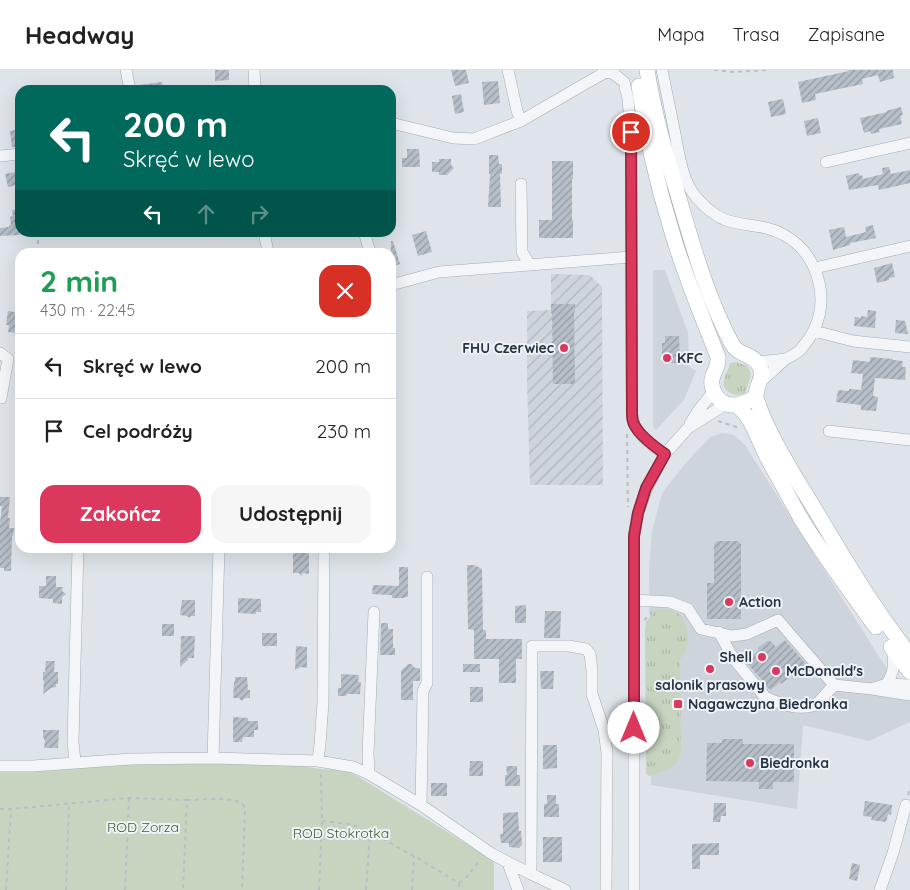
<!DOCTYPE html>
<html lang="pl">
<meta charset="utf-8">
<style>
:root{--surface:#fff;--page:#f6f6f6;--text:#222;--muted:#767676;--line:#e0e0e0;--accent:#dc375c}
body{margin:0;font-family:Quicksand,sans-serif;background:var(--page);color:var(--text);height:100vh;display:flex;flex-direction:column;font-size:19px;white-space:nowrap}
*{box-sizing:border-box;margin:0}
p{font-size:16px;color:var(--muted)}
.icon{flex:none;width:28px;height:28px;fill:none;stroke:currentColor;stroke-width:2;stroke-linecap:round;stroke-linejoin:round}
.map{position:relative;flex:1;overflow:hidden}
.drawer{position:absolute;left:15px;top:178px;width:381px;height:305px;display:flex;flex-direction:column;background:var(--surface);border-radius:15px;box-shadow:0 5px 20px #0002}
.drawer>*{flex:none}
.guide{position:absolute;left:15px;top:15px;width:381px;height:152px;border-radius:15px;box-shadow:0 5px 20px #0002;background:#00695c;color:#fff;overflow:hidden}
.pin{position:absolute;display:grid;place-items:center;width:42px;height:42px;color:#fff;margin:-21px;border:2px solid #fff;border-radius:50%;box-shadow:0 1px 5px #0007}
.me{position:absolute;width:55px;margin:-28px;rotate:0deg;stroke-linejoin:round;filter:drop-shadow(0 0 4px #0008)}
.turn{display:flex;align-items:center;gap:18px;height:105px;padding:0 25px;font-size:22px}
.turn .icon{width:65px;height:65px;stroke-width:2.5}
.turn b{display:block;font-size:35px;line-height:42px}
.lanes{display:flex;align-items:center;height:48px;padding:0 25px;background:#0003;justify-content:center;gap:25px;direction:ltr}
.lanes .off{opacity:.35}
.round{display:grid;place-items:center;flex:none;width:52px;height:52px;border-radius:15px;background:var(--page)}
.head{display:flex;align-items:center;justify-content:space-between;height:85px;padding:0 25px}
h1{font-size:30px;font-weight:700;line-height:38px;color:#1e9e55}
.cta{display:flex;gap:10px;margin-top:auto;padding:10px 25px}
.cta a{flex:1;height:58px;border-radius:15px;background:var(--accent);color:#fff;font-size:20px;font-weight:700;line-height:58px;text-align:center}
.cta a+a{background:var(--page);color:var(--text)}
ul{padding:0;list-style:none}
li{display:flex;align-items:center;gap:15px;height:65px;padding:0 25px;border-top:1px solid var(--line)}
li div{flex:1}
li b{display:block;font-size:19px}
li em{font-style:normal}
header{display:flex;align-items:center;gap:30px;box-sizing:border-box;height:70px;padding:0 25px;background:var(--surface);border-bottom:1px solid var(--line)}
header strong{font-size:24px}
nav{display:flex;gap:28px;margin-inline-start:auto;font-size:18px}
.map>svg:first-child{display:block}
.built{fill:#cdd4dc}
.industrial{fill:url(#industrial-furrows)}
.grass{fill:url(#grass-tufts)}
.garden{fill:#c7d5c0}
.building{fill:url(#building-hatch)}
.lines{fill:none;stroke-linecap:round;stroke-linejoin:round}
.minor-casing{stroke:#a4abb5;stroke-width:12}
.major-casing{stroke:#9daab7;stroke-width:16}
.path{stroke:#babfc5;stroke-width:2;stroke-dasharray:4 4;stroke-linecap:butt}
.minor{stroke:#f3f5f8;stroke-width:11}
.major{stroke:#fff;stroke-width:15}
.route-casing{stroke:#8f243c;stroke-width:12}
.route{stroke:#dc375c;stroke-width:9}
.poi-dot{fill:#dc375c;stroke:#eff3f7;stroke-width:2}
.labels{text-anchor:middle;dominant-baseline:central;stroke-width:4;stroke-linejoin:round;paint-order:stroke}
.poi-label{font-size:14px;font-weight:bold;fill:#263343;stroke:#eff3f7;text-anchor:start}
.park-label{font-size:14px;fill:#3e6032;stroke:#eff3f7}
</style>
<header>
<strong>Headway</strong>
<nav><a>Mapa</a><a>Trasa</a><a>Zapisane</a></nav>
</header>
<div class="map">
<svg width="910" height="820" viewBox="0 0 910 820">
<defs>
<pattern id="industrial-furrows" width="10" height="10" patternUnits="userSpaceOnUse" patternTransform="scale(1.25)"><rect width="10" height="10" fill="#cdd4dc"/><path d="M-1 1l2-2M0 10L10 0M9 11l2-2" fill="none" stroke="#b0b6be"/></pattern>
<pattern id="grass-tufts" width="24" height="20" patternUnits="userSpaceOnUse" patternTransform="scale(1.25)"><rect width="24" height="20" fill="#c7d5c0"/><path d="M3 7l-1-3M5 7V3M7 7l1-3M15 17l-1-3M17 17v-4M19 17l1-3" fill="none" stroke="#abb7a6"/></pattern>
<pattern id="building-hatch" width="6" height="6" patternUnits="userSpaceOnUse" patternTransform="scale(1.25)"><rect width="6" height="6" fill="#b6bec8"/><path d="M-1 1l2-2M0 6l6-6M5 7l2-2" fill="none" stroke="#949ba4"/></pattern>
</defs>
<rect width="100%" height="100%" fill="#dfe4ea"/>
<path class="built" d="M653,200h12l23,63 1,33 7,5 -12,29 -28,30 -3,-3z
M722,363l12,2 11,10 135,213 30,44v20l-41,19 -66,-16 -6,84 -146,-24 -2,-214 3,-40 10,-38 23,-29 25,-27z"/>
<path class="industrial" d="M551,204l39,1 12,12 1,198h-73l-3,-105v-69l24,-1z"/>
<path class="grass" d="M736,292l11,4c8,9 0,18 -2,28 -6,1 -10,2 -16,-2 -12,-7 -1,-19 1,-29z
M660,539c5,0 11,0 16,3 11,7 14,24 11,36 -1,4 -4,7 -7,11l1,94c-5,17 -17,18 -32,23l-3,-2 -1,-143 1,-10 7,-7 -1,-3z"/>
<path class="garden" d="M130,693l157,1 34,5 28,2 145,90v29h-494v-120z"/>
<path class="building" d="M215,0h14v10l-14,1z
M451,0h15l3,13 -14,3z
M848,0h45l1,8 -14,4 -2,-7 -16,4 1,5 -48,10 1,6 -14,3 -4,-21 51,-11z
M498,11l2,22 -16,2 -2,-23z
M162,12l1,8h-22l-1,-5z
M461,24l3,18 -9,2 -3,-18z
M783,29l3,15 -15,3 -3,-15z
M901,37l2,8 -3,1 2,8 -23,5 1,3 -9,2 -1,-3 -6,2 -4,-15 27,-6 -1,-1z
M818,48l3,15 -14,3 -3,-15z
M20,59v17l-8,1 -2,-16z
M407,79h12l1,18h-18v-9h5z
M489,85h9l1,9h3v10h-2l1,33h-13l2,-33h-1z
M439,89h12v6l3,3 -7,7h-8v-3h-7v-10h7z
M552,91h21v18h-1v41h1v18h-34v-18h13z
M889,97l2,7 19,-4v13l-31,7 -1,-5 -29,5 -3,-14 13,-3 1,3 2,-1 1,4 20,-5 -1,-6z
M20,101v13l-12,3 -3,-13z
M20,139v26l-20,1v-8l9,-1v-1l2,-1 -1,-8 3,-1 -1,-6z
M873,155l3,13 -26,5v2l-17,5 -4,-20 15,-3 2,10 20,-5 -1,-5z
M426,161l6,21 -14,4 -6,-21z
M391,171h2l7,23 -9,3z
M892,193l3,14 -6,1v2l-12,3 -3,-15z
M551,234h24v8l-1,1 1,71h-22l-1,-71h-1z
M868,240l8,1 -1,17 -21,-2 1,-9 6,1v-2l6,1z
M8,241l12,2v20l-12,-1 1,-7h-3z
M896,250l9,1 3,13 -13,-1z
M665,266h14l1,27h-18v-20h3z
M870,287l23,2v1l10,1 -1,6h4l-1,13 -30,-2 -2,18 5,1 -2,14 -15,-1v-5l-25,-3 2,-12 11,1v-2l12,1 2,-16 -12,-1 2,-13 17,2z
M0,427h10l-2,21h2l-1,10h5l-1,8h-1l-1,35h-7v-3h-4v-45l2,-17h-2z
M717,471h20l4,3v75h-34v-36h7v-39z
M295,478h13v6h1v20l-6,-1 -2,3 -2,-3h-6v-19h2z
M467,495h7l8,4 1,61h3v9h36v20h-6v24h-17v-24h-25v-29l-6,-1z
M399,497h9v30h-3v1h-13v-3l-20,-1 1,-9 26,1z
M46,506h10v11h7l-1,4 4,3 -4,3v7l-9,-1v-4l-14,-1v-12h7z
M238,528l23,1v13h-5v2l-18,-1z
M182,530h13v16h-4l-2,2 -2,-2 -7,-1z
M526,535v18h-11v-17z
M545,541h16l-1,27h-16z
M381,553h7v6h5v19h2v7h-15z
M162,554h12v12h-12z
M262,563h15v13h-15z
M181,566h14l-1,22h-6v2l-8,7z
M785,570l26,30 -3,3 -5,-6 -22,17 -1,-2 -9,8 -4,-3 -4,-4 1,-1 -19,-21 13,-10v-3l9,-7h3l6,6z
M296,576l11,1v21l-6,-1 -6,3z
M46,591h9l-1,11h4v12h-2v3l-5,1 -8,6 1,-13 -1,-1v-8h2z
M408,594h3l4,4h5v13h-7v19h-12v-29z
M463,594h17v8h-17z
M540,601h14l-1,18h-12z
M341,604l18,1 -1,7h3l-1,12h-13l-1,2h-8v-8h3z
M235,607h12l1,13h2v8h-5l-3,3 -3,-3h-6l1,-16h1z
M470,617h13v15h-13z
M233,647l15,1v3h10v9h-4v7h-11l-1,5h-9z
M43,660h16l-1,18h-14l1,-7 -2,-4z
M722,669h21v5h51v38h-21v7h-14v-7l-53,-1 1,-38h15z
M543,675h14v23l-14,1z
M470,691h13v15h-14z
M506,696h11v9h3v11h-15v-11h2z
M431,713h16v13h-16z
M547,725h9v9h3v13h-15v-13h3z
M865,731l27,4 -1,10 -3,-1 -2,8 -15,-2 1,-3 -9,-1z
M714,733h12v13h-5l-1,6h-7z
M518,742l1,19h2l1,13 -3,4 -10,-1v-4h-8l-1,-9h3v-21z
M543,767h19v25h-19z
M719,773v12h-19v14h-8v-25z
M852,793l8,2 -3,16 -8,-2z"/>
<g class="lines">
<g class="minor-casing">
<path id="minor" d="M126,0l4,20
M254,0l1,20
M508,0l9,41 4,10
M662,0c4,20 8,40 12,59 5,23 7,50 22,68 9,10 17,18 30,23 18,7 40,4 58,15 33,18 46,61 30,95 -3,6 -8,13 -13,19 -3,4 -10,7 -15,10 -9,7 -17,16 -26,23
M391,53l62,15 21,1 47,-18 67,-39 18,-10 8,2 10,8 4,17 3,33 1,282c0,4 1,9 3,12 6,11 19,21 30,28
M0,86l20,-2
M826,92l84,-19
M521,114l1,68 8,13
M264,162l4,20
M364,162l6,20
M815,198l95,-22
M391,215l48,-13 192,-15
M814,261l39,10 57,6
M0,283l8,6 -7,39h-1
M758,292l28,-3
M690,354l8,-13 15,-19
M829,361l81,9
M634,530l36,2 18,7 13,20 31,7 15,-2 31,-14 56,65 38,4 38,6
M719,562l14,26 32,39c15,7 33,14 50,8 5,-3 14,-15 19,-20
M887,614c7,-13 8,-20 5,-35
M874,618l13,-4 23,1
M213,688l6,-210
M318,691l2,-17 3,-42 1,-154
M75,692l-2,-21 5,-193
M0,696h33l98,-7 82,-1 105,3 35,6 16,7 52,31 71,49 39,20 34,16
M369,704l-1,-21 6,-141
M421,735l2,-114 4,-8v-106
M508,793l10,27
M531,804l1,-228h37l17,3 4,5 2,17v23l12,36 3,23 -1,137
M634,820v-354l4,-23 9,-25 18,-34 23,-26 38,-24
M880,820l13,-37 13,-48"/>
</g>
<g class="major-casing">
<path id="major" d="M647,0c7,45 20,88 33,132 14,48 28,97 52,142 6,12 22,9 28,23 5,10 -4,18 -4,29 0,3 2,7 3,11 14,36 38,73 58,106 29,49 58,97 93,142
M639,16c7,49 18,98 33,146 12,42 30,84 46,125 1,10 -4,13 -6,22 -1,5 1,11 3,15 10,17 28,11 41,3
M736,335c16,11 22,35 31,52 11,20 22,40 33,60 23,38 50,74 76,110
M891,577l19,25"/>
</g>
<path class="path" d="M714,0l21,2 33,-2
M38,162v20
M718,351l21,7
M627,364l1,73
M644,550l7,-6v-4
M751,643l8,-9
M908,725l2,-8
M187,730c12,0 47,-4 55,4 2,2 3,4 3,7l-3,79
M0,739h11l118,-11 58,2 -4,90
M322,751l28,3 20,8 44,24 45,27v7
M459,813l6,-4 16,-20
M6,820l5,-81
M66,820l3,-86
M125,820l4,-92
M319,820l3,-69 -1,-49
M366,820l4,-57
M412,820l2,-34"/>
<use href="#minor" class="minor"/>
<use href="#major" class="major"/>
</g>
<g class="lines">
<g class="route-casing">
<path id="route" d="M631,62l1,282c0,4 1,9 3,12 6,11 20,21 30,28l-19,34 -8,25 -4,23v192"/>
</g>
<use href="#route" class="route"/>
</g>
<g class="poi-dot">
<circle cx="564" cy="278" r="5"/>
<circle cx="667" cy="288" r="5"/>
<circle cx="729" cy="532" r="5"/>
<circle cx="762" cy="587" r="5"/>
<circle cx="710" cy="599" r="5"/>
<circle cx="776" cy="601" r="5"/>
<rect x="673" y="629" width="10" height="10" rx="2.5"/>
<circle cx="750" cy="693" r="5"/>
</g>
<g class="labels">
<g class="poi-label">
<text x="554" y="278" text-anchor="end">FHU Czerwiec</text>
<text x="677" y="288">KFC</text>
<text x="739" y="532">Action</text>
<text x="752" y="587" text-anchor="end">Shell</text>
<text x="786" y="601">McDonald's</text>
<text x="710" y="615" text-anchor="middle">salonik prasowy</text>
<text x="688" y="634">Nagawczyna Biedronka</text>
<text x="760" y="693">Biedronka</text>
</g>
<g class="park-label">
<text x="143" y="757">ROD Zorza</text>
<text x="341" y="763">ROD Stokrotka</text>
</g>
</g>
</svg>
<div class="pin" style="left:631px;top:62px;background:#d93025"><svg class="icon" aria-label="arrive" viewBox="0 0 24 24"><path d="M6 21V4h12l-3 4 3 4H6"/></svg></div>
<svg class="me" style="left:634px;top:658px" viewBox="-20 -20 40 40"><circle r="19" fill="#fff"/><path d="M0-13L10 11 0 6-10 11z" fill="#dc375c"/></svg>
<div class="guide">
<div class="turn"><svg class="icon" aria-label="left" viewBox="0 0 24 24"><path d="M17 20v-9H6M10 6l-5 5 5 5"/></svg><div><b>200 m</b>Skręć w lewo</div></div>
<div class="lanes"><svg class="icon" aria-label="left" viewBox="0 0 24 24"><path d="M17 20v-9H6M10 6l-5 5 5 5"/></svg><svg class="icon off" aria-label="ahead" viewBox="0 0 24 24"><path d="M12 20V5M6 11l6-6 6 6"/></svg><svg class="icon off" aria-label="right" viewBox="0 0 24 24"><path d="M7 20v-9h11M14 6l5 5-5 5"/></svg></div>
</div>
<section class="drawer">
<div class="head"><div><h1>2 min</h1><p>430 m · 22:45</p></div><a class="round" style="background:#d93025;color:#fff"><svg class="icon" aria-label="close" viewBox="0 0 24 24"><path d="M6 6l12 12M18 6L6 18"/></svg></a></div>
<ul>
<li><svg class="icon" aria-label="left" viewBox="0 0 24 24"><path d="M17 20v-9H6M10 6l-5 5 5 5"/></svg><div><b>Skręć w lewo</b></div><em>200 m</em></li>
<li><svg class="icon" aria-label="arrive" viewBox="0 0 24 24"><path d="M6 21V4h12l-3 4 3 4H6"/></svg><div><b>Cel podróży</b></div><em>230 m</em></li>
</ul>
<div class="cta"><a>Zakończ</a><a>Udostępnij</a></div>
</section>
</div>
